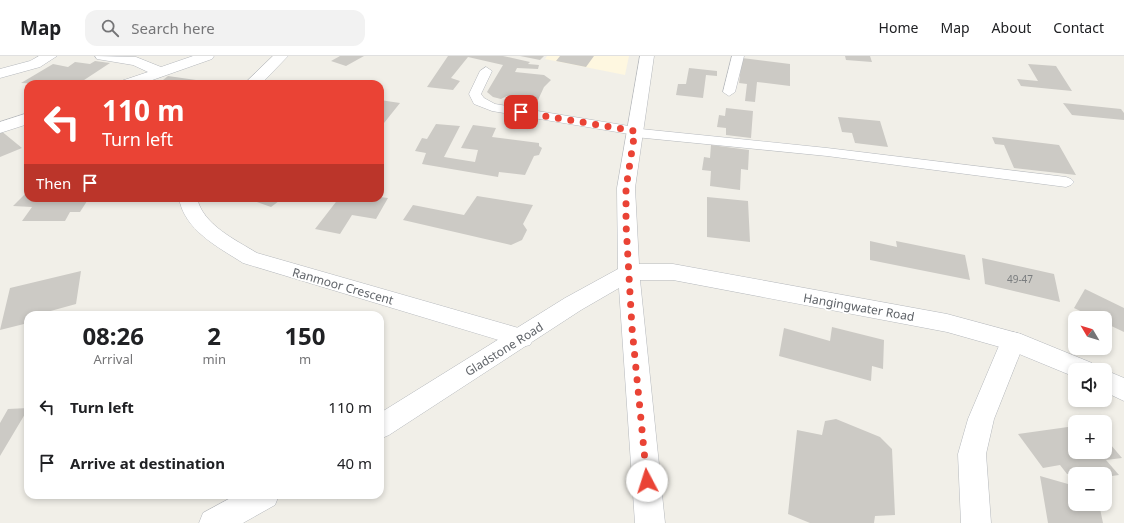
<!DOCTYPE html>
<meta charset="utf-8">
<style>
:root{--surface:#fff;--page:#f2f2f2;--text:#202124;--muted:#757577;--line:#e0e0e0}
body{margin:0;font-family:"Noto Sans",sans-serif;background:var(--page);color:var(--text);height:100vh;display:flex;flex-direction:column;font-size:15px;white-space:nowrap}
*{box-sizing:border-box;margin:0}
p{font-size:13px;color:var(--muted)}
.icon{flex:none;width:22px;height:22px;fill:none;stroke:currentColor;stroke-width:2;stroke-linecap:round;stroke-linejoin:round}
.map{position:relative;flex:1;overflow:hidden}
.drawer{position:absolute;left:24px;top:255px;width:360px;height:188px;display:flex;flex-direction:column;background:var(--surface);border-radius:12px;box-shadow:0 2px 6px #0003}
.drawer>*{flex:none}
.guide{position:absolute;left:24px;top:24px;width:360px;height:122px;border-radius:12px;box-shadow:0 2px 6px #0003;background:#ea4335;color:#fff;overflow:hidden}
.needle{width:26px;rotate:308deg}
.controls{position:absolute;left:1068px;top:255px;display:grid;gap:8px}
.controls a{display:grid;place-items:center;width:44px;height:44px;border-radius:8px;background:var(--surface);box-shadow:0 2px 6px #0003;font-size:20px}
.pin{position:absolute;display:grid;place-items:center;width:34px;height:34px;color:#fff;margin:-17px;border-radius:8px;box-shadow:0 2px 6px #0006}
.me{position:absolute;width:44px;margin:-22px;rotate:355deg;stroke-linejoin:round;filter:drop-shadow(0 0 3px #0008)}
.turn{display:flex;align-items:center;gap:14px;height:84px;padding:0 12px;font-size:18px}
.turn .icon{width:52px;height:52px;stroke-width:2.5}
.turn b{display:block;font-size:28px;line-height:34px}
.then{display:flex;align-items:center;height:38px;padding:0 12px;background:#0003;gap:8px;font-size:15px}
.eta{display:flex;justify-content:space-evenly;align-items:center;height:68px;text-align:center}
.eta b{font-size:24px;font-weight:700;line-height:28px}
ul{padding:0;list-style:none}
li{display:flex;align-items:center;gap:12px;height:56px;padding:0 12px}
li div{flex:1}
li b{display:block;font-size:15px}
li em{font-style:normal}
header{display:flex;align-items:center;gap:24px;box-sizing:border-box;height:56px;padding:0 20px;background:var(--surface);border-bottom:1px solid var(--line)}
header strong{font-size:19px}
nav{display:flex;gap:22px;margin-inline-start:auto;font-size:14px}
.search{width:280px;height:36px;background:var(--page);display:flex;align-items:center;gap:10px;box-sizing:border-box;padding:0 14px;border-radius:12px;color:var(--muted);font-size:15px}
.map>svg:first-child{display:block}
.commercial{fill:#fef7e0}
.building{fill:#cccac5}
.lines{fill:none;stroke-linecap:round;stroke-linejoin:round}
.service-casing{stroke:#b5b8bc;stroke-width:1}
.minor-casing{stroke:#b5b8bc;stroke-width:1}
.tertiary-casing{stroke:#b5b8bc;stroke-width:1}
.service{fill:#fff;fill-rule:evenodd}
.minor{fill:#fff;fill-rule:evenodd}
.tertiary{fill:#fff;fill-rule:evenodd}
.route{stroke:#ea4335;stroke-width:7;stroke-dasharray:0 12.6}
.labels{text-anchor:middle;dominant-baseline:central;stroke-width:3.5;stroke-linejoin:round;paint-order:stroke}
.number-label{font-size:10px;fill:#7a7d7f}
.street-label{font-size:12px;fill:#5f6368;stroke:#fff}
</style>
<header>
<strong>Map</strong>
<div class="search"><svg class="icon" aria-label="search" viewBox="0 0 24 24"><circle cx="10" cy="10" r="6"/><path d="M15 15l6 6"/></svg>Search here</div>
<nav><a>Home</a><a>Map</a><a>About</a><a>Contact</a></nav>
</header>
<div class="map">
<svg width="1124" height="467" viewBox="0 0 1124 467">
<rect width="100%" height="100%" fill="#f1efe8"/>
<path class="commercial" d="M547,0h82l-4,19 -80,-16z"/>
<path class="building" d="M340,0h24l-18,10 -15,-5z
M448,0h55l27,6 -2,2 11,1 -1,4 -21,-1 -2,4 29,3 7,5 -7,7 -6,13 -31,-4 -6,3 -8,-2 -6,-5 16,-27 -35,-8 -17,21 9,3 -7,9 -26,-3z
M520,0h24l-4,4z
M560,0h34l-8,11 -30,-6z
M845,0h25l2,6 -26,-2z
M742,2l48,6v22l-33,-4 -2,20 -10,-1 2,-17 -8,-1z
M95,5l15,2 -32,21 -29,-4 -6,4 -22,-1 32,-19 15,3 7,-5 15,2z
M1028,8l28,2 16,25 -51,-5 -4,-7 21,2z
M689,12l28,3v5l-11,-1 -3,23 -27,-3 2,-11h8z
M168,20l28,4 -5,4h-33z
M380,44l20,3 -20,25z
M1063,47l58,6 3,4v7l-52,-5z
M726,52l27,3 -2,27 -25,-3v-7l-9,-1 2,-12 6,1z
M838,61l42,4 8,26 -33,-4 -3,-10 -10,-1z
M436,68l24,2 -16,31 31,5 3,-12 -17,-2 12,-23 23,3 -4,9 47,6v3l3,2 -3,7 -5,1 -9,19 -26,-3 -1,5 -76,-13 4,-11 -11,-2 7,-13 5,1z
M0,74l22,18 -22,9z
M992,81l67,8 17,30 -62,-7 -10,-23 -9,-1z
M711,89l38,5 -1,20 -7,-1 -1,21 -30,-4 1,-15 -9,-1 2,-13 6,1z
M28,135v7h61l-9,14h-10l-5,9h-43l10,-14 -19,-1z
M477,140l56,9 -10,19 4,6 -5,10 -11,5 -108,-25 10,-15 51,10z
M380,141l8,1 -12,21 -24,-4 -12,19 -25,-5 24,-31z
M707,141l41,4 2,41 -43,-5z
M253,142h30l-12,9 -20,-7z
M870,185l27,6 -1,-6 69,14 5,25 -100,-20z
M982,202l72,16 6,28 -75,-18z
M81,215l-5,33 -40,11h-8v8l-28,7 10,-42z
M1085,233l39,19v24l-19,-9v-5h-10l-21,-10z
M832,271l52,13 -1,29 -11,-3 -1,15 -92,-25 5,-28 46,13z
M28,352v1l-28,47v-33l8,-14z
M836,363l44,18 12,12 3,66 -20,1 -1,7h-64l-22,-9 9,-84 25,5 3,-14z
M1075,370v26h30v-14l17,20 -16,2 13,15 -14,2v-3h-14l-2,-3 -22,3 -7,-9 -17,3 -25,-34z
M1040,420l35,10v18h24l4,19h-55z"/>
<g class="lines">
<g class="service-casing">
<path id="service" d="M732,0h12l-9,36 -6,4 -6,-4z
M486,11l6,4 -11,23 3,4 11,6 140,23 6,2 186,19 239,29 5,2 3,3 -3,3 -5,2 -239,-31 -192,-19 -6,-3 -137,-23 -18,-7 -5,-10 11,-23z"/>
</g>
<g class="minor-casing">
<path id="minor" d="M39,0h18l-17,11 -40,11v-9l30,-8z
M95,0l41,1 25,10 32,-11h21l-2,3 -71,25h-23l3,-3 27,-9 -15,-7 -36,-6z
M273,0h15l-27,28h-17z
M28,57v11l-28,9v-11z
M179,142h18c6,27 39,42 60,55l265,76 8,2 4,7 -4,7 -8,2 -279,-84c-25,-16 -59,-33 -64,-65z
M1013,276l8,2 4,7 -31,78 -8,35 5,69h-30l-3,-69 10,-35 33,-78 4,-7z"/>
</g>
<g class="tertiary-casing">
<path id="tertiary" d="M640,0h14l-19,132 4,76h34l274,50 74,20 71,29 3,7h-20v7l-68,-28 -60,-17 -274,-52h-33l25,243h-30l-16,-235 -38,22 -192,125 -9,4v-26l185,-115 53,-29 -1,-81z
M1104,314h1l19,8v23l-19,-9z
M236,439h43l-4,10 -32,18h-44l4,-10z"/>
</g>
<use href="#service" class="service"/>
<use href="#minor" class="minor"/>
<use href="#tertiary" class="tertiary"/>
</g>
<g class="lines">
<path class="route" d="M521,56l114,19 -9,57v36l6,104 15,153"/>
</g>
<g class="labels">
<g class="number-label">
<text x="1020" y="223">49-47</text>
</g>
<g class="street-label">
<text transform="translate(343 230) rotate(16)">Ranmoor Crescent</text>
<text transform="translate(859 251) rotate(10)">Hangingwater Road</text>
<text transform="translate(504 293) rotate(-32)">Gladstone Road</text>
</g>
</g>
</svg>
<div class="controls">
<a><svg class="needle" viewBox="-14 -14 28 28"><path d="M0-13l5 13h-10z" fill="#e53935"/><path d="M0 13l5-13h-10z" fill="#757577"/></svg></a>
<a><svg class="icon" aria-label="sound" viewBox="0 0 24 24"><path d="M4 9h4l5-4v14l-5-4H4zM17 9q2 3 0 6"/></svg></a>
<a>+</a>
<a>−</a>
</div>
<div class="pin" style="left:521px;top:56px;background:#d93025"><svg class="icon" aria-label="arrive" viewBox="0 0 24 24"><path d="M6 21V4h12l-3 4 3 4H6"/></svg></div>
<svg class="me" style="left:647px;top:425px" viewBox="-20 -20 40 40"><circle r="19" fill="#fff"/><path d="M0-13L10 11 0 6-10 11z" fill="#ea4335"/></svg>
<div class="guide">
<div class="turn"><svg class="icon" aria-label="left" viewBox="0 0 24 24"><path d="M17 20v-9H6M10 6l-5 5 5 5"/></svg><div><b>110 m</b>Turn left</div></div>
<div class="then">Then<svg class="icon" aria-label="arrive" viewBox="0 0 24 24"><path d="M6 21V4h12l-3 4 3 4H6"/></svg></div>
</div>
<section class="drawer">
<div class="eta">
<div><b>08:26</b><p>Arrival</p></div>
<div><b>2</b><p>min</p></div>
<div><b>150</b><p>m</p></div>
</div>
<ul>
<li><svg class="icon" aria-label="left" viewBox="0 0 24 24"><path d="M17 20v-9H6M10 6l-5 5 5 5"/></svg><div><b>Turn left</b></div><em>110 m</em></li>
<li><svg class="icon" aria-label="arrive" viewBox="0 0 24 24"><path d="M6 21V4h12l-3 4 3 4H6"/></svg><div><b>Arrive at destination</b></div><em>40 m</em></li>
</ul>
</section>
</div>
